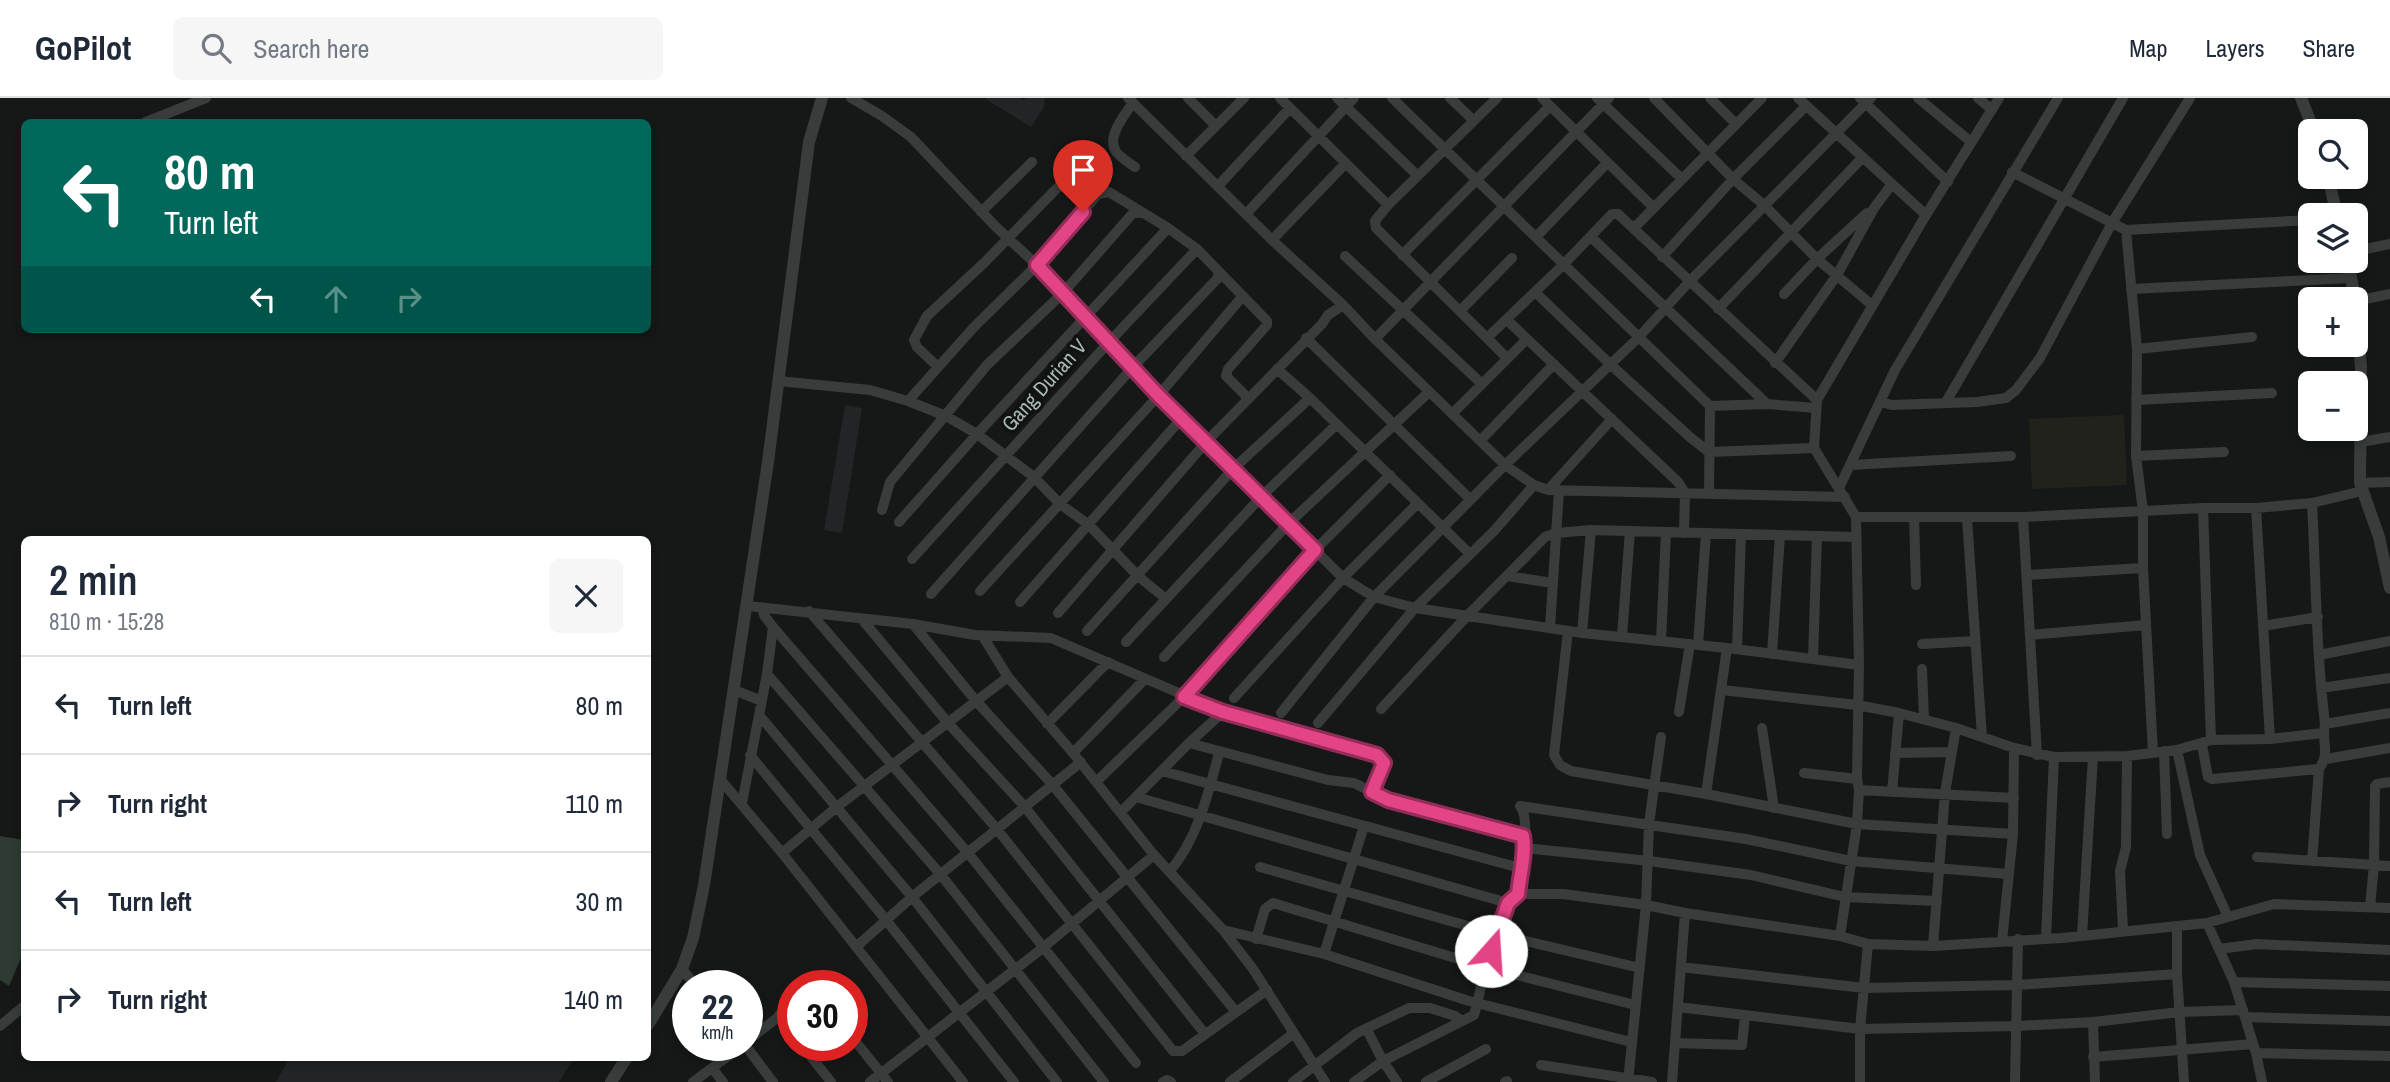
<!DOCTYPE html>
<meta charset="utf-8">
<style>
:root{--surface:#fff;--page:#f6f6f7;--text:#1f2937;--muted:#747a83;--line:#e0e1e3}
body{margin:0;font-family:"Archivo Narrow",sans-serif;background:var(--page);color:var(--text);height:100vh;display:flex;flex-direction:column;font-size:26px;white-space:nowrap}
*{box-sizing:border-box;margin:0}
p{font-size:23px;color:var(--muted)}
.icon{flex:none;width:38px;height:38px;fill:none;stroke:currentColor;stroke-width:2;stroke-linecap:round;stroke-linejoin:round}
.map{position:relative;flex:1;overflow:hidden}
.drawer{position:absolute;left:21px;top:438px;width:630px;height:525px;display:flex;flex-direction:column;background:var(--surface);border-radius:10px;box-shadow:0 4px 10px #0003}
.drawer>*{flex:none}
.top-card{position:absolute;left:21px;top:21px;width:630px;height:214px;border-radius:10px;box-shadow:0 4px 10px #0003;background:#00695c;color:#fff;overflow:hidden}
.controls{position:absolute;left:2298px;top:21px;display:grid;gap:14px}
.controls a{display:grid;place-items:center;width:70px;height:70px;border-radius:10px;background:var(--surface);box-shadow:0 4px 10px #0003;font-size:35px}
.speed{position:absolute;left:672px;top:872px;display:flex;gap:14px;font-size:35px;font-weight:700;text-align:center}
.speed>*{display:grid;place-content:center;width:91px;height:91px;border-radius:50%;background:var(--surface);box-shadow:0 4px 10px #0003;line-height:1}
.speed small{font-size:18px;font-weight:400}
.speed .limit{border:10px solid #d22;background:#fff;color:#111}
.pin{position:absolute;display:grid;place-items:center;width:60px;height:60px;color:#fff;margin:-72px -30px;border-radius:50% 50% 50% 0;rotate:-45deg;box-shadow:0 0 7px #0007}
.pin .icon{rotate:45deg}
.me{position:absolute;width:77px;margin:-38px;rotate:19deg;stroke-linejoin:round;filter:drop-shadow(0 0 5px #0008)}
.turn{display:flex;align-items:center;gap:24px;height:147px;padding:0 28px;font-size:32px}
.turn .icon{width:91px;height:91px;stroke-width:2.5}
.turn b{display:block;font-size:49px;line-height:60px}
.lanes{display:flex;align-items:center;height:66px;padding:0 28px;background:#0003;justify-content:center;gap:35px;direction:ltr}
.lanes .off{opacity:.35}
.round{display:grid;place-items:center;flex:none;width:74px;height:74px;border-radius:10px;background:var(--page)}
.summary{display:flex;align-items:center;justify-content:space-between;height:119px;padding:0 28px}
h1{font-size:42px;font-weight:600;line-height:52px}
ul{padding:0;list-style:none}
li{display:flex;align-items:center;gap:21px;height:98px;padding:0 28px;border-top:2px solid var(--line)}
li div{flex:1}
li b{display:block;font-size:26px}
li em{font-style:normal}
header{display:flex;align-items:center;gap:42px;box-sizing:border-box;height:98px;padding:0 35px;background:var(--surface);border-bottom:2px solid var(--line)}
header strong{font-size:33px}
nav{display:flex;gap:38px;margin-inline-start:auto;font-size:24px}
.search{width:490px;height:63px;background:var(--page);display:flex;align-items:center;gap:18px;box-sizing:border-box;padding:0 24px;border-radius:10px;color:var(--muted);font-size:26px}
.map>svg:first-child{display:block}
.built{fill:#222525}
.green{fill:#22221d}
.water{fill:#2d3b32}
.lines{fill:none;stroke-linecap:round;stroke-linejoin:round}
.minor{stroke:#383d3b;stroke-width:10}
.tertiary{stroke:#383d3b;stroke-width:12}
.route-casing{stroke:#932c57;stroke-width:18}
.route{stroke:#e24486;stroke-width:12}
.labels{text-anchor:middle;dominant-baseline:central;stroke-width:7;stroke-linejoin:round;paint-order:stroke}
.street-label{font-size:21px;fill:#a9b7b2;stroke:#111313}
</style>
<header>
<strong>GoPilot</strong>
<div class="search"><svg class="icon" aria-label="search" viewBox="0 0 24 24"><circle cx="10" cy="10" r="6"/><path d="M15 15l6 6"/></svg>Search here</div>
<nav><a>Map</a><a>Layers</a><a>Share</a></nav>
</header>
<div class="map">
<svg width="2390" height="984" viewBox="0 0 2390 984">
<rect width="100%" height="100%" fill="#161818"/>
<path class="built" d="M984,0h36l4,2 2,-2h19l-1,9 -13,20z
M845,307l17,3 -20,125 -18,-3z
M290,959h285l-16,25h-283z"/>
<path class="green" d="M2124,317l3,70 -95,4 -3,-70z"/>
<path class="water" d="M0,738l24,4v111l-15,35 -9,-6z"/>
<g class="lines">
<path class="minor" d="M851,0l31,18 29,21 85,90 41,38 122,130 184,183 31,19 41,11 167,25 145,15 132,17
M1128,0l144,142 71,65 32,34 130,126 29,20 14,5 297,7
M1188,0l28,28
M1280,0l108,107 109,-107
M1337,0l81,78
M1392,0l318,308 -1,88
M1450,0l23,22
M1542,0l112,110
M1597,0l85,81
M1654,0l79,81 31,26 53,54 55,46
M1710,0l26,26
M1798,0l128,117
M1860,0l88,84
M1918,0l53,44
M1978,0l14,12
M1133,5c-9,12 -28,36 -16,50 5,5 12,10 18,14
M146,24l60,-24
M1186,58l58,-58
M2012,74l114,58 184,-10
M1218,88l72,-78
M1388,107l-13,16 1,7 131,130
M981,114l51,-50
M1246,116l108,-116
M1634,130l128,-130
M2126,132l11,119 -1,107 7,55v57l10,185
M1536,139l71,-74
M1591,139l176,167
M1272,142l73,-76
M2356,153l34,-7
M1402,157l148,-149
M1345,158l137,128
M1662,159l71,-78 73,-73
M2131,191l220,-11
M1535,194l76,73 80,73 18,14 105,-4
M1784,196l33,-35 50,-46
M2356,203l34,-7
M1718,211l145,-152
M1460,213l52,-53
M1507,222l171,162 7,11 -1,40
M1306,240l164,161
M1487,240l77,-74 48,-50h6l199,186
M1375,241l234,-241
M2137,251l115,-12
M1775,265l62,-88 37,-67 18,-24
M938,269l-21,-20 -3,-7 13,-24 57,-53 79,-81
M1277,271l33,29 160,156
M778,283l92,9 38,11 38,15 31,18 57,43 26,27 29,21 49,51 28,23
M2136,302l136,-7
M908,303l66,-74 63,-62 61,-71 11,-2 59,36 29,21 70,72v4l-39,44 -2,7 22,22
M1881,304l11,3 85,-3 29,-4 10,-8 24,-32 72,-135 78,-125
M1946,304l177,-304
M1710,308l57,-2 49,4
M1452,316l75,-75
M1480,343l74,-77
M2361,344l29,-5
M2136,358l88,-4
M1850,367l161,-9
M2360,385l30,-1
M1839,390l56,-118 163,-272
M1548,392l64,-71
M2203,410l8,232
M2256,410l14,231
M882,412l8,-28 97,-117 76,-72 70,-80h8
M1856,419h167l180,-9h53l56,-5 50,-12
M1914,419l2,68
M2023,419l14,238
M1967,420l15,219
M899,424l78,-88 191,-206
M912,461l198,-218 87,-92
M2027,477l116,-7
M1507,478l46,7
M980,493l179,-196 83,-98
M931,496l202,-227 86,-90 -1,-4
M1020,504l162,-184
M748,508l165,18 62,11 76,3 172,74 154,43 5,3 2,5 -12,29
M762,510l2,7 9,12 195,226 168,210
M809,513l187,217 177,223h9l85,-61
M1058,515l149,-172 115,-117 6,-9 15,-10
M861,520l87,105 76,83 181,228
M913,526l63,77 76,83 184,228
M2263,528l55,-9
M1550,530l9,-138
M1087,533l147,-163 76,-70
M1568,533l-14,124 6,10 11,6 135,23 151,30 156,10
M1582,535l9,-103
M982,537l26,42 65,76 81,102 69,75 30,39 72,113
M2030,537l116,-10
M1622,538l8,-105
M1661,543l5,-109
M1126,544l136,-146 75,-72
M1922,546l53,-3
M1698,547l8,-112
M1737,551l4,-115
M1772,556l8,-119
M2319,557l71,-14
M1164,559l125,-134 140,-131
M1813,560l4,-122
M1922,571l2,50
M767,576l174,201 163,207
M2321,590l69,-10
M734,592l28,11
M1722,592l135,15 42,8 57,15 58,20 40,9 73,-1 50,-6 34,-10 59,-1 53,-6
M1234,600l109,-120 75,-75
M1381,611l86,-93 78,-79 11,-4 35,-3 264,7
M1679,614l11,-68
M1281,615l93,-116 131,-132 133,-127 51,-56 182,-184
M759,617l153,182 145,185
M1318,625l97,-115 79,-77 40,-46
M1047,626l61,-62
M2325,626l65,-11
M1762,630l12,80
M1189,645l34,-31
M2202,647l6,32 4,2 107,-10c12,-17 2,-26 6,-45 -9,-73 -9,-147 -13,-221
M2177,652l23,105 28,62
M2164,653l3,83
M1073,655l72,-74
M1895,655l57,-1
M750,657l136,165 128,162
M2326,661l64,-11
M1162,673l358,97
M1804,675l53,6
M720,681l62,74 181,229
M1096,684l88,-85 131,-147 75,-75
M1859,692l155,8
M1892,694l7,-79
M1706,696l21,-146
M1136,699l372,106
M742,705l25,-129 6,-47
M1520,708l226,33 105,22 157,13
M1121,714l68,-69 139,37 26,3 34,17 135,36
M1525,750l124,13 102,14 94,22 92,4
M782,755l56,-47 170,-129
M2257,759l133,9
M2312,763l7,-92
M1260,769l236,67 144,34
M1170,773c28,-33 38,-77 49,-118
M1518,796c2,-22 14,-73 2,-88
M2370,809l4,-42 1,-79 2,-2 13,-2
M2207,825l27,59 22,71 6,29
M2177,828v48l7,108
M1223,832l101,24 145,47 162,41
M2123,832l-3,-59 6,-24 1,-91
M2082,837l11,-178
M1840,838l17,-112 2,-34 -2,-11 2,-114 -3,-148 -42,-69 3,-48 109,-185 73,-117
M2046,840l8,-181
M1256,841l9,-30 8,-6 212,64 150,38
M2002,843l11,-107 1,-86
M1933,848l12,-153 11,-65
M856,849l56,-50 169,-135
M2219,851l38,-5 133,6
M1324,856l40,-128
M1681,869l183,21 153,-3 160,-11
M682,871l13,16
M2234,884l156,4
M1678,909l182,22 157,-3 76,-4
M779,917l14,17
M2245,919l145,4
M0,928l24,-20
M852,939l36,45
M747,943l46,-35
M1675,945l67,2 3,-29
M745,947l28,37
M802,947l29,37
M2256,955l134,3
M2093,959l160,-13
M1541,967l111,17
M712,970l11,14
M693,984l50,-37
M870,984l174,-135 110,-92
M1163,984l4,-2 4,2
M1230,984l64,-49
M1293,984l64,-49 52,-25h21l25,8 7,5
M1354,984l29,-21 -16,-31
M1397,984l-14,-21 91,-46c11,-35 15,-97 44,-121h45l83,11 39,8 155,23 28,8 65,2 129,-8 145,-15 67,-19 116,4
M1426,984l60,-33
M1505,984l2,-1
M1628,984l18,-177 3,-81 12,-87
M1672,984l13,-169
M1860,984v-53l8,-85
M2015,984l3,-143
M2095,984l-2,-60 87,-10 63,-2"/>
<path class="tertiary" d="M2301,0l13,33
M2328,79l9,38
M2348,163l7,38
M2356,203l5,67 -1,115 19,54 11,51
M648,927l34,-56 11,-31 11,-53 64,-423 41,-320 13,-44
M611,984l16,-25"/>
</g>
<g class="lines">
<g class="route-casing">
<path id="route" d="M1083,114l-46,53 121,130 157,155 -131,147 39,15 154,43 7,8 -12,29 16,8 135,36c3,19 -3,38 -5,58l-10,9 -17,48"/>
</g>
<use href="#route" class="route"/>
</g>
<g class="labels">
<g class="street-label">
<text transform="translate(1044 287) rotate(-48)">Gang Durian V</text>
</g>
</g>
</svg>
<div class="controls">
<a><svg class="icon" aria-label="search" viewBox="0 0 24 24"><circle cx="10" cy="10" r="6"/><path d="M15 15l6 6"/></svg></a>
<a><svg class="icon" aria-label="layers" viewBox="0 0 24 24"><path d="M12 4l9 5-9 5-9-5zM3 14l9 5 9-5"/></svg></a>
<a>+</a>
<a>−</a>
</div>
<div class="speed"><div>22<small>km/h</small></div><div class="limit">30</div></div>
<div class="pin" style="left:1083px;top:114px;background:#d93025"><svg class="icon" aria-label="arrive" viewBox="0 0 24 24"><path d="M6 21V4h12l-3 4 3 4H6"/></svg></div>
<svg class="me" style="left:1491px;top:853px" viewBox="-20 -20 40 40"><circle r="19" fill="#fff"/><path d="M0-13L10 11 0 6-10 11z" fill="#e24486"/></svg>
<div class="top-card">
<div class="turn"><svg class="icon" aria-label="left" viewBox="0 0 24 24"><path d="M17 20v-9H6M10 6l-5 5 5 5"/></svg><div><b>80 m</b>Turn left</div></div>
<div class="lanes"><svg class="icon" aria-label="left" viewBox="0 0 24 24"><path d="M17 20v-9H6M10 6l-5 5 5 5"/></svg><svg class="icon off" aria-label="ahead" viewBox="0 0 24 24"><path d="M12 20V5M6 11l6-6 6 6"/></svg><svg class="icon off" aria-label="right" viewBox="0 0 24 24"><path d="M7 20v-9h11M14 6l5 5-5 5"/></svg></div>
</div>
<section class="drawer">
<div class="summary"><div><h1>2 min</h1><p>810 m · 15:28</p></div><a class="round"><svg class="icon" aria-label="close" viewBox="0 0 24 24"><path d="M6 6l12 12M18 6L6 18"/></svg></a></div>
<ul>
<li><svg class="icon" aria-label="left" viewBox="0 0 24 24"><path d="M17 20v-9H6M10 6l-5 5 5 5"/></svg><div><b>Turn left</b></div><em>80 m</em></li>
<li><svg class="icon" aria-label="right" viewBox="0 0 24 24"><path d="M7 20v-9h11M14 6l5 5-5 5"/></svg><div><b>Turn right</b></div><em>110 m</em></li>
<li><svg class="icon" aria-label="left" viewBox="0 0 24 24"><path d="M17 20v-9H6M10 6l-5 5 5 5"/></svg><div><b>Turn left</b></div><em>30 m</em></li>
<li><svg class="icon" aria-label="right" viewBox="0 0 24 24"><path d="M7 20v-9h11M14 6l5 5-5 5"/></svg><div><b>Turn right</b></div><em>140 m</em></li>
</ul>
</section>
</div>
